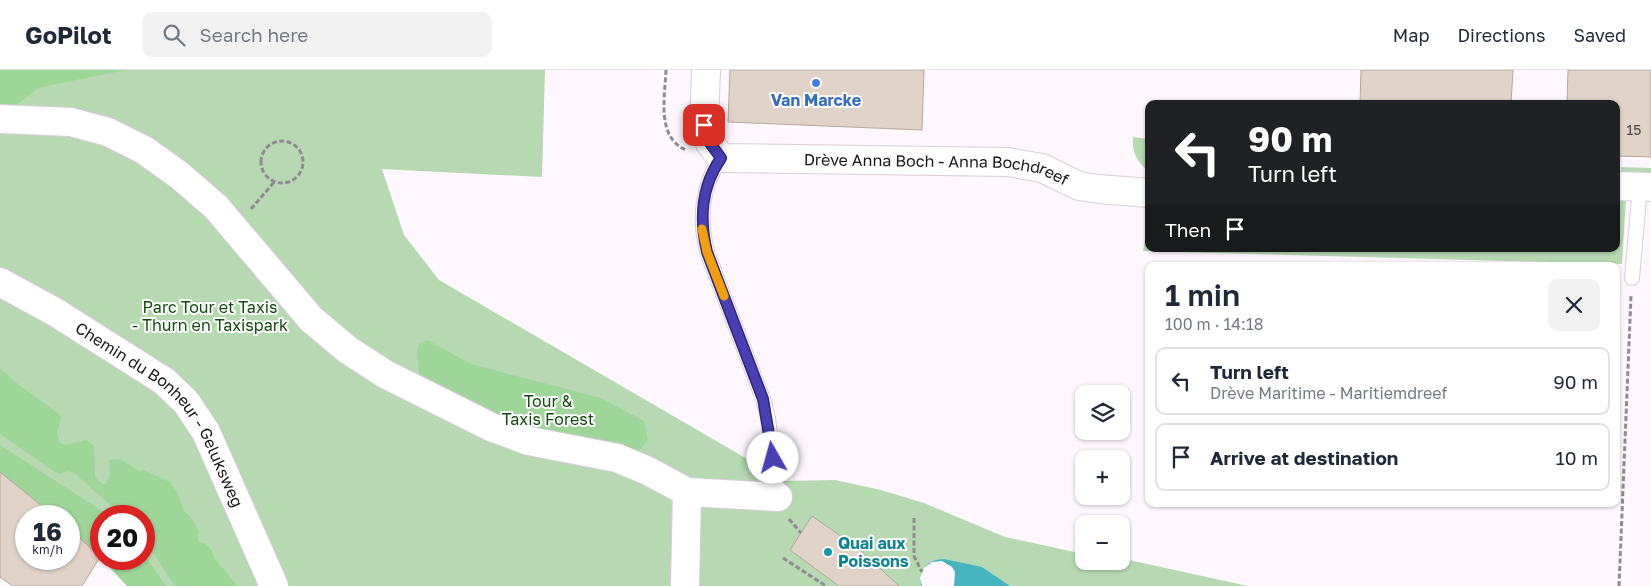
<!DOCTYPE html>
<meta charset="utf-8">
<style>
:root{--surface:#fff;--page:#f2f2f3;--text:#1f2937;--muted:#747a83;--line:#e0e1e3}
body{margin:0;font-family:"Golos Text",sans-serif;background:var(--page);color:var(--text);height:100vh;display:flex;flex-direction:column;font-size:19px;white-space:nowrap}
*{box-sizing:border-box;margin:0}
p{font-size:16px;color:var(--muted)}
.icon{flex:none;width:28px;height:28px;fill:none;stroke:currentColor;stroke-width:2;stroke-linecap:round;stroke-linejoin:round}
.map{position:relative;flex:1;overflow:hidden}
.details{position:absolute;left:1145px;top:192px;width:475px;height:245px;display:flex;flex-direction:column;background:var(--surface);border-radius:10px;box-shadow:0 1px 4px #0004}
.details>*{flex:none}
.banner{position:absolute;left:1145px;top:30px;width:475px;height:152px;border-radius:10px;box-shadow:0 1px 4px #0004;background:#202124;color:#fff;overflow:hidden}
.fabs{position:absolute;left:1075px;top:315px;display:grid;gap:10px}
.fabs a{display:grid;place-items:center;width:55px;height:55px;border-radius:10px;background:var(--surface);box-shadow:0 1px 4px #0004;font-size:25px}
.speed{position:absolute;left:15px;top:435px;display:flex;gap:10px;font-size:25px;font-weight:700;text-align:center}
.speed>*{display:grid;place-content:center;width:65px;height:65px;border-radius:50%;background:var(--surface);box-shadow:0 1px 4px #0004;line-height:1}
.speed small{font-size:12px;font-weight:400}
.speed .limit{border:8px solid #d22;background:#fff;color:#111}
.pin{position:absolute;display:grid;place-items:center;width:42px;height:42px;color:#fff;margin:-21px;border-radius:10px;box-shadow:0 2px 8px #0006}
.me{position:absolute;width:55px;margin:-28px;rotate:353deg;stroke-linejoin:round;filter:drop-shadow(0 0 4px #0008)}
.turn{display:flex;align-items:center;gap:18px;height:105px;padding:0 20px;font-size:22px}
.turn .icon{width:65px;height:65px;stroke-width:2.5}
.turn b{display:block;font-size:35px;line-height:42px}
.then{display:flex;align-items:center;height:48px;padding:0 20px;background:#0003;gap:10px;font-size:19px}
.round{display:grid;place-items:center;flex:none;width:52px;height:52px;border-radius:10px;background:var(--page)}
.overview{display:flex;align-items:center;justify-content:space-between;height:85px;padding:0 20px}
h1{font-size:30px;font-weight:600;line-height:38px}
ul{padding:0;list-style:none}
li{display:flex;align-items:center;gap:15px;height:68px;margin:0 10px 8px;padding:0 10px;border:2px solid var(--line);border-radius:10px}
li div{flex:1}
li b{display:block;font-size:19px}
li em{font-style:normal}
header{display:flex;align-items:center;gap:30px;box-sizing:border-box;height:70px;padding:0 25px;background:var(--surface);border-bottom:1px solid var(--line)}
header strong{font-size:24px}
nav{display:flex;gap:28px;margin-inline-start:auto;font-size:18px}
.search{width:350px;height:45px;background:var(--page);display:flex;align-items:center;gap:12px;box-sizing:border-box;padding:0 18px;border-radius:10px;color:var(--muted);font-size:19px}
.map>svg:first-child{display:block}
.green{fill:#b6d9b2}
.forest{fill:#9ed599}
.water{fill:#46b5bf}
.pier{fill:#fef8fe}
.building{fill:#e1d3c7;stroke:#b5a79b}
.lines{fill:none;stroke-linecap:round;stroke-linejoin:round}
.lane-casing{stroke:#d9ccd9;stroke-width:16}
.street-casing{stroke:#d9ccd9;stroke-width:30}
.path{stroke:#908b90;stroke-width:3;stroke-dasharray:5 2.5;stroke-linecap:butt}
.lane{stroke:#fff;stroke-width:14}
.street{stroke:#fff;stroke-width:28}
.route-casing{stroke:#2f2976;stroke-width:12}
.route{stroke:#483fb5;stroke-width:9}
.slow{stroke:#f59e0b;stroke-width:9}
.shop-dot{fill:#3f7fe0;stroke:#fff;stroke-width:2}
.culture-dot{fill:#0f9aa8;stroke:#fff;stroke-width:2}
.labels{text-anchor:middle;dominant-baseline:central;stroke-width:4;stroke-linejoin:round;paint-order:stroke}
.number-label{font-size:14px;fill:#4c4545}
.shop-label{font-size:16px;font-weight:bold;fill:#366cbe;stroke:#fff}
.street-label{font-size:16px;fill:#1a161a;stroke:#fff}
.park-label{font-size:16px;fill:#134a11;stroke:#fff}
.culture-label{font-size:16px;font-weight:bold;fill:#0d838f;stroke:#fff;text-anchor:start}
</style>
<header>
<strong>GoPilot</strong>
<div class="search"><svg class="icon" aria-label="search" viewBox="0 0 24 24"><circle cx="10" cy="10" r="6"/><path d="M15 15l6 6"/></svg>Search here</div>
<nav><a>Map</a><a>Directions</a><a>Saved</a></nav>
</header>
<div class="map">
<svg width="1651" height="516" viewBox="0 0 1651 516">
<rect width="100%" height="100%" fill="#fef8fe"/>
<path class="green" d="M0,0h545l-3,107 -160,-8 22,66 35,45 346,201 50,-1 46,10 43,13 81,34 79,17v7l45,-1 119,26h-1121l-25,-27h42v-43h-43v42l-32,-30v-12h-15l-54,-44z
M1133,67l16,2v34c-12,-13 -17,-18 -16,-36z
M1621,97l30,1v7l-30,-1z
M1616,129l10,1 -4,64 -479,-13 6,-36v34h467z"/>
<path class="forest" d="M0,0h126l-75,15 -14,4 -22,17 -15,5z
M427,270l44,24 130,34 43,23 4,19 -9,11 -7,3 -79,-16 -133,-55 -3,-33 3,-7z
M0,298l15,14 44,32 2,4 -4,15 3,10 6,2 20,-5 8,6 1,31 7,7h4l4,-9 -1,-15c13,-4 20,5 30,11l5,-1 26,12 8,12 6,17 8,7 7,13 -2,5 2,6c15,3 12,13 20,22 7,8 12,13 18,22h-62l-31,-47v-23h-21l-48,-42 -7,-3 -8,3 -5,-2 -55,-38z
M0,375l110,71h-9v42l-32,-30v-12h-15l-54,-44z
M144,484l22,32h-39l-25,-27h42z"/>
<path class="water" d="M944,489l38,8 28,19h-89c-2,-15 6,-27 23,-27z"/>
<path class="pier" d="M942,491l10,6 3,5 -1,14h-32l-2,-8 4,-10 8,-6z"/>
<path class="building" d="M730,0h194l-2,60 -194,-8z
M1361,0h152l-2,34h-151z
M1568,0h83v87l-35,-1v-52h-49z
M0,402l54,44h-28v43h43v-31l31,29 -18,29h-69l-13,-9z
M812,446l47,33 40,37h-60l-49,-36z"/>
<g class="lines">
<g class="lane-casing">
<path id="lane" d="M721,88c-20,29 -22,60 -14,94l56,147 5,19 10,79
M1632,208l8,-91"/>
</g>
<g class="street-casing">
<g id="street">
<path id="s1" d="M706,0l-2,55 6,18 11,15 287,4 34,6 37,18 20,3 50,4"/>
<path d="M0,49l71,3 37,10 36,18 35,25 37,32 95,112 37,31 37,24 106,53 38,14 88,17 31,13 39,21 91,5"/>
<path d="M1616,116l35,1"/>
<path id="s2" d="M0,212l55,30 109,69 22,21 20,30 68,154"/>
<path d="M685,516l2,-94"/>
</g>
</g>
<path class="path" d="M666,0c-1,27 -10,67 20,80
M261 92a21 21 0 1 1 42 0a21 21 0 1 1-42 0Z
M251,139l24,-28
M914,448v38l8,16
M789,449l12,14
M783,488l43,28
M1619,516l12,-290"/>
<use href="#lane" class="lane"/>
<use href="#street" class="street"/>
</g>
<g class="lines">
<g class="route-casing">
<path id="route" d="M704,55l6,18 11,15c-20,29 -22,60 -14,94l56,147 10,59"/>
</g>
<use href="#route" class="route"/>
<path class="slow" d="M702,159l5,23 17,44"/>
</g>
<circle class="shop-dot" cx="816" cy="13" r="5"/>
<circle class="culture-dot" cx="828" cy="482" r="5"/>
<g class="labels">
<g class="number-label">
<text x="1634" y="59">15</text>
</g>
<g class="shop-label">
<text x="816" y="30">Van Marcke</text>
</g>
<g class="street-label">
<text stroke="none"><textPath href="#s1" startOffset="309">Drève Anna Boch - Anna Bochdreef</textPath></text>
<text stroke="none"><textPath href="#s2" startOffset="214">Chemin du Bonheur - Geluksweg</textPath></text>
</g>
<g class="park-label">
<text x="210" y="237">Parc Tour et Taxis<tspan x="210" dy="18">- Thurn en Taxispark</tspan></text>
<text x="548" y="331">Tour &amp;<tspan x="548" dy="18">Taxis Forest</tspan></text>
</g>
<g class="culture-label">
<text x="838" y="473">Quai aux<tspan x="838" dy="18">Poissons</tspan></text>
</g>
</g>
</svg>
<div class="fabs">
<a><svg class="icon" aria-label="layers" viewBox="0 0 24 24"><path d="M12 4l9 5-9 5-9-5zM3 14l9 5 9-5"/></svg></a>
<a>+</a>
<a>−</a>
</div>
<div class="speed"><div>16<small>km/h</small></div><div class="limit">20</div></div>
<div class="pin" style="left:704px;top:55px;background:#d93025"><svg class="icon" aria-label="arrive" viewBox="0 0 24 24"><path d="M6 21V4h12l-3 4 3 4H6"/></svg></div>
<svg class="me" style="left:773px;top:388px" viewBox="-20 -20 40 40"><circle r="19" fill="#fff"/><path d="M0-13L10 11 0 6-10 11z" fill="#483fb5"/></svg>
<div class="banner">
<div class="turn"><svg class="icon" aria-label="left" viewBox="0 0 24 24"><path d="M17 20v-9H6M10 6l-5 5 5 5"/></svg><div><b>90 m</b>Turn left</div></div>
<div class="then">Then<svg class="icon" aria-label="arrive" viewBox="0 0 24 24"><path d="M6 21V4h12l-3 4 3 4H6"/></svg></div>
</div>
<section class="details">
<div class="overview"><div><h1>1 min</h1><p>100 m · 14:18</p></div><a class="round"><svg class="icon" aria-label="close" viewBox="0 0 24 24"><path d="M6 6l12 12M18 6L6 18"/></svg></a></div>
<ul>
<li><svg class="icon" aria-label="left" viewBox="0 0 24 24"><path d="M17 20v-9H6M10 6l-5 5 5 5"/></svg><div><b>Turn left</b><p>Drève Maritime - Maritiemdreef</p></div><em>90 m</em></li>
<li><svg class="icon" aria-label="arrive" viewBox="0 0 24 24"><path d="M6 21V4h12l-3 4 3 4H6"/></svg><div><b>Arrive at destination</b></div><em>10 m</em></li>
</ul>
</section>
</div>
